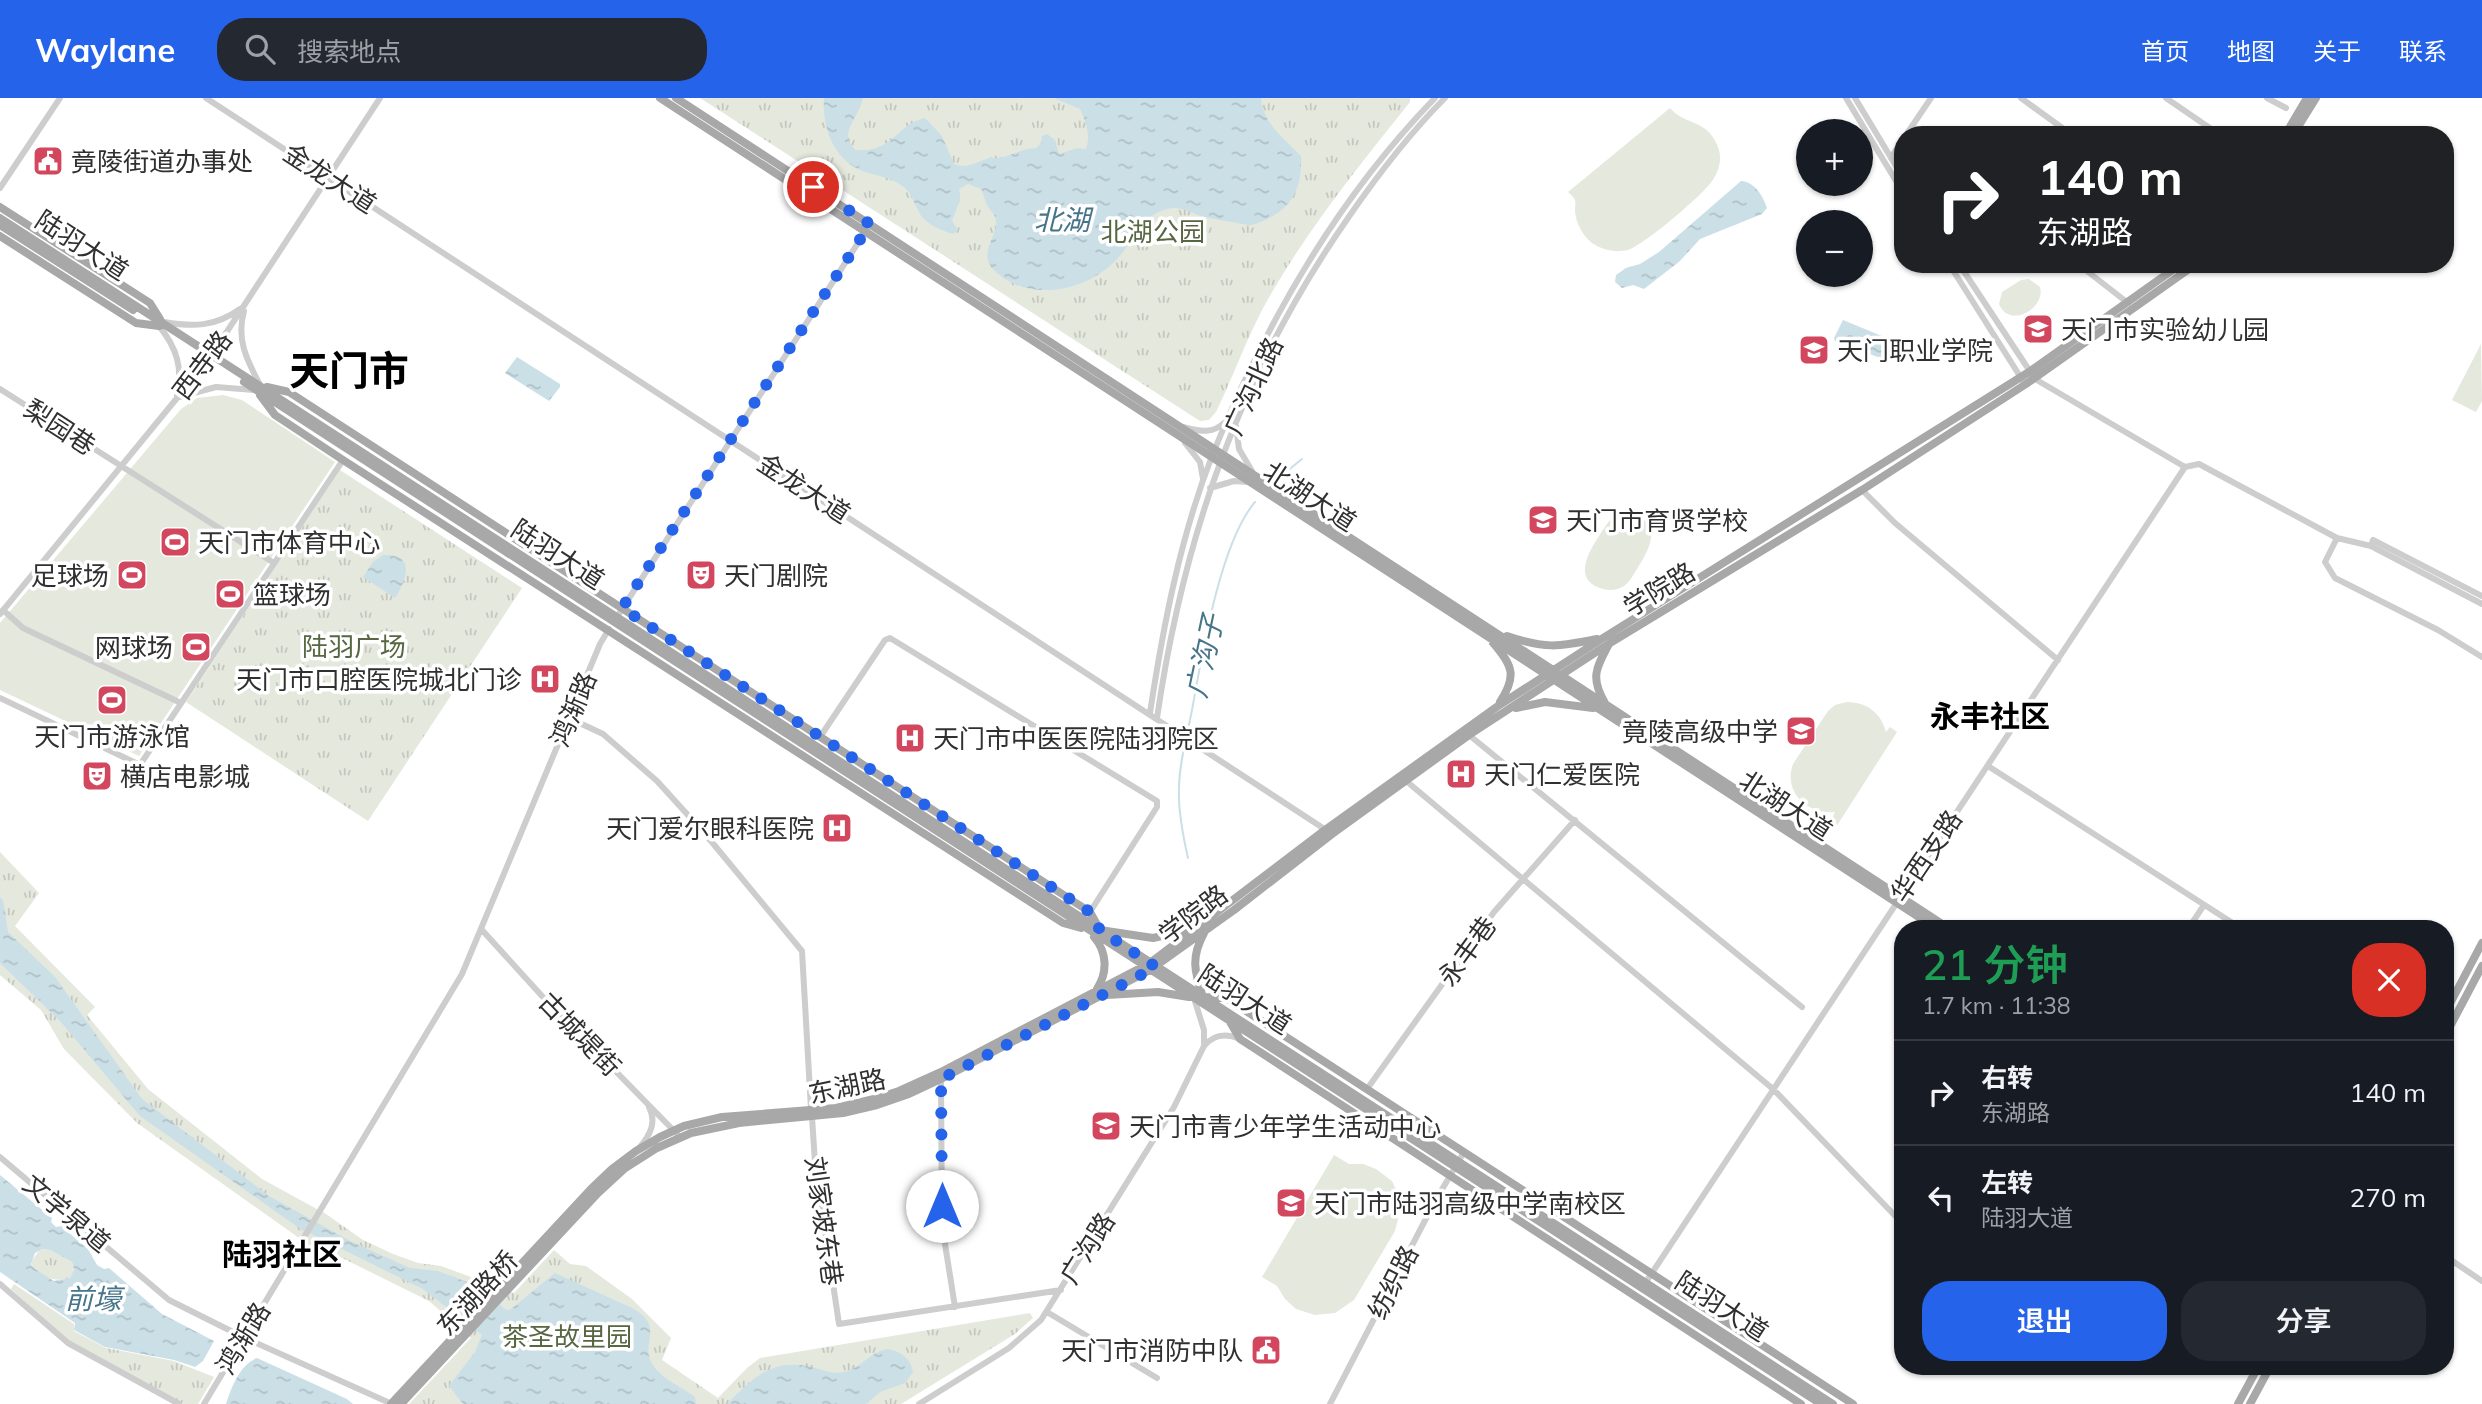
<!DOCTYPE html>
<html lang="zh">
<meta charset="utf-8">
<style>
:root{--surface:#171b24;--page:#242831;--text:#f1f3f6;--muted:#9ea1a6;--line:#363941;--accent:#2563eb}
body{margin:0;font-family:Mulish,"Noto Sans SC",sans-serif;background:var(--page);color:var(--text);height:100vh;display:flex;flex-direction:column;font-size:26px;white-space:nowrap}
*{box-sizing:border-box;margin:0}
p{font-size:23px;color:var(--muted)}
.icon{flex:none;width:38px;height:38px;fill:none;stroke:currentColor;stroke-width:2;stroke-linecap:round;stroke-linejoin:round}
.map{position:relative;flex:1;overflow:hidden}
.side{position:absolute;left:1894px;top:822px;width:560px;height:455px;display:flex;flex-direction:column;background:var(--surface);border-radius:28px;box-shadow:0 2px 5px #0004}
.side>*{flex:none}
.guide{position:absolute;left:1894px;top:28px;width:560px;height:147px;border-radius:28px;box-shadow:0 2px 5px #0004;background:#202124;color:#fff;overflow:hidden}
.buttons{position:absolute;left:1796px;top:21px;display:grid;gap:14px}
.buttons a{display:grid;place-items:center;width:77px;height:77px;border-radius:50%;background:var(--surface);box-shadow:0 2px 5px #0004;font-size:35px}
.pin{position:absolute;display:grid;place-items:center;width:60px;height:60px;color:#fff;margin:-30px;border:4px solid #fff;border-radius:50%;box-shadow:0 2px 7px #0007}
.me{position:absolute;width:77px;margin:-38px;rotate:0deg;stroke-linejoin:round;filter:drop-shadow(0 0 5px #0008)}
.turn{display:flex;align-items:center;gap:24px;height:147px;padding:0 28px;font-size:32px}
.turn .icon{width:91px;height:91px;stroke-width:2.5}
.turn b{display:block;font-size:49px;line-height:60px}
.round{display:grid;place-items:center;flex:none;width:74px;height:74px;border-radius:28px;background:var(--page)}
.summary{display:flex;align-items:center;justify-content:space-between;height:119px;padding:0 28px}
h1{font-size:42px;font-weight:600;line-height:52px;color:#1e9e55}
.primary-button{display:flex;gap:14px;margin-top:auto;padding:14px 28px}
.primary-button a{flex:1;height:80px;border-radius:28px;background:var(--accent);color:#fff;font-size:28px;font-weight:600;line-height:80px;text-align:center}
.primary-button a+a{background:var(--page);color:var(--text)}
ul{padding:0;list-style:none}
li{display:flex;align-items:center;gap:21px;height:105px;padding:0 28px;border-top:2px solid var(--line)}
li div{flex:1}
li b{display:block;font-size:26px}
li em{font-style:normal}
header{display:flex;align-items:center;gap:42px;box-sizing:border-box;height:98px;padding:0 35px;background:var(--accent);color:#fff}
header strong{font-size:33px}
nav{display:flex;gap:38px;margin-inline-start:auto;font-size:24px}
.search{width:490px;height:63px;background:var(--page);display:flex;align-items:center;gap:18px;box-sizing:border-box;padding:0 24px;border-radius:28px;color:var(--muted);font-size:26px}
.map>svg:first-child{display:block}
.grass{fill:#e4e8dd}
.park{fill:url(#park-tufts)}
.water{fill:url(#water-ripples);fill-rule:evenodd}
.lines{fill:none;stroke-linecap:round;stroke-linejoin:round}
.stream{stroke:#cbdfe7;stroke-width:2}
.minor{stroke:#cdcdcd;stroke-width:6}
.major{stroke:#a8a8a8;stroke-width:8}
.route{stroke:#2563eb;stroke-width:12;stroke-dasharray:0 21.6}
.labels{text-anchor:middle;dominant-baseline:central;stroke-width:7;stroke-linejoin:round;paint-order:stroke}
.poi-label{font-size:26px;fill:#303030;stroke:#fff;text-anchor:start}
.street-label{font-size:26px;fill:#303030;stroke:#fff}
.park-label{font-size:26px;fill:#566742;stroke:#fff}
.water-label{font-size:28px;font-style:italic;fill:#46758a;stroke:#fff}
.quarter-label{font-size:30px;font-weight:bold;fill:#000;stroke:#fff}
.town-label{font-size:40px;font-weight:bold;fill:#000;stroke:#fff}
</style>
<header>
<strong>Waylane</strong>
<div class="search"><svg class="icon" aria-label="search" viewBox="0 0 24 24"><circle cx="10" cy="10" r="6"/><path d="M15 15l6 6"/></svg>搜索地点</div>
<nav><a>首页</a><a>地图</a><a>关于</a><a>联系</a></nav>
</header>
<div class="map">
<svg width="2482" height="1306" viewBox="0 0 2482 1306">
<defs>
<pattern id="park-tufts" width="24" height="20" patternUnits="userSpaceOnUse" patternTransform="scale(1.75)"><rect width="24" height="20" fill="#e4e8dd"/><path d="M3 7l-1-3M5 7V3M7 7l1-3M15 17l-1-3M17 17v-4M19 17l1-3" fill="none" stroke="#c4c7be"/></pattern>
<pattern id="water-ripples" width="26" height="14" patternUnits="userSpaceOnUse" patternTransform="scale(1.75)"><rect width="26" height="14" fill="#cbdfe7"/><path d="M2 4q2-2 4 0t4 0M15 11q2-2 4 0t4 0" fill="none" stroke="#afc0c6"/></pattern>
</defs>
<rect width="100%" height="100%" fill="#fff"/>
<path class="grass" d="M1670,10c15,18 37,10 48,39 4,10 2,21 -4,31 -7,14 -70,67 -86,72 -12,3 -26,0 -36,-7 -10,-8 -16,-20 -17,-32 0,-4 1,-8 0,-11 -1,-3 -5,-6 -7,-8z
M2029,181l11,8c6,22 -31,42 -41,17l3,-12 19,-12z
M2481,246l1,57 -6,11 -24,-12z
M223,297l19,5 93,62 -196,294 -139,-66v-67l181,-214 16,-11z
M1628,416c37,7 22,34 9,55 -4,6 -7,13 -13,17 -6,4 -14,5 -21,3 -31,-8 -15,-36 -4,-53 4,-6 8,-13 13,-18 5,-3 10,-4 16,-4z
M1847,604c20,0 34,11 39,30l4,-5 7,5 -61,95 -7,-4 6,-11c-28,3 -52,-20 -42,-48l35,-53 7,-6z
M1334,1057l15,9h14l13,5 16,12 6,13 3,13 -6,24 -41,69 -19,13 -20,2 -19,-6 -11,-10 -8,-13 -15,-9z"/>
<path class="park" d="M700,0h710v4c-53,66 -107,133 -148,208 -17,33 -30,69 -46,102l-7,8 -9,1z
M340,372l182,118 -154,233 -182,-119z
M0,754l39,41 -24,33 80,81 -8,8 61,74 114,90 64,35 37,26 30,14 25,9 23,3 73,27 40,-43 16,14 16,2 46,33 39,39 -9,22 56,38 29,-30 13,-10 270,-45 3,5 -18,16 -114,70h-492l62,-66 -42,-37 -97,-48 -6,10 -21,-11 4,-7 -172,-122 -73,-74 -23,-39 -41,-35z
M40,1151l10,1 22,12 2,10 -4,6c-14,5 -34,-1 -39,-16z
M14,1186l60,40v7l32,17 68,13 40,16 -16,27h-15l-116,-64 -56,-51z"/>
<path class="water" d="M824,0h39c-3,19 -27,35 -7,52 38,3 39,-25 69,-32l17,18 12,28c12,5 21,-1 32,-5 6,-2 6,0 12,-1 14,-2 24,-10 38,-10l5,-5 1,-7 5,-2 8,6 4,14 18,-6 9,1c5,-14 0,-27 -6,-40l-26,-11h207c2,26 23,40 40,58 1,22 -3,42 -22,56 -8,5 -19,12 -29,13 -3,0 -48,-8 -52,-10 -11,-4 -19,-9 -31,-6 -25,7 -30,26 -44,43 -23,30 -64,45 -100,35 -11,-3 -28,-12 -34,-24 -7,-18 12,-30 6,-46 -1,-3 -4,-6 -6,-9 -4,-5 -5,-13 -8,-19l-13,-5 -9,5 1,11 -8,21 6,9 -5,4c-9,-3 -21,-7 -29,-15 -8,-8 -10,-23 -19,-31 -12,-10 -26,-12 -40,-16 -31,-11 -43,-43 -41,-74z
M1741,83c14,1 22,15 26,27l-5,6 -62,25 -20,22 -36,28 -11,-4 -11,3 -7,-6 1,-7 10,-7 14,-4 19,-12z
M1843,222l46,19 1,3 -7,17 -48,-18 -1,-3z
M517,259l43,27v3l-11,14 -44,-28z
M383,457c34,-2 23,26 12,43l-32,-21 10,-15z
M0,799l3,3 5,32 47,45 87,122 127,97 81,45 60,27 28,3 42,16 26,23 5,-1 44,-36 77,35c33,18 9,33 19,54 9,17 30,24 44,35l1,7h-233l-14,-18 26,-34 7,-17 -59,-46 -124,-61 -159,-112 -80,-95 -60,-58z
M0,1077l52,43 -1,4 5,5 5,-1 27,23 9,16 7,4 5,-1 53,46 52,27 -11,20 -8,6 -21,-7 -69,-13 -31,-17 1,-7 -75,-51zM42,1151l8,1 22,12 2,8 -4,8 -16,3 -19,-12 -4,-5 4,-11z
M887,1251c13,2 24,9 26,23l-8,11 -25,9 -14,12h-139c24,-23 42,-45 79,-38 13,2 25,9 38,6 16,-3 26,-20 43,-23z
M257,1260l90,41 6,5h-127c5,-16 14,-40 31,-46z"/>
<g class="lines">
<path class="stream" d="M1281,378l21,-17
M1188,760c-5,-22 -10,-46 -9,-69 0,-26 8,-53 13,-79 10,-55 28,-167 63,-208"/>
<path class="minor" d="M206,0l1120,732
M1846,0l56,93
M1855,0l47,78
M2021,0l51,37
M2166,0l54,37
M2267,0l19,10
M1906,37l25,-37
M1891,60l11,-17
M0,90l60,-90
M1949,166l74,117
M1959,166l76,115 150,88 14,-3 138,74 -12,24 10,16 103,52 44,27
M2078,166l50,39
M244,213c-8,29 3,49 16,74
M164,224c29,5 51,5 76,-13
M159,228c18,22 24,42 18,70
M0,291l274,174
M179,299l37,-10 38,3
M1236,328l3,23 13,22
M1183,329c16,4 29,8 42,-5
M1185,345l15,19 3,17
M1210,390l24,-7 15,1
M1862,392l33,33 163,137
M2337,440l34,8
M2482,498l-109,-56 -2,6 111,58
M3,512l20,18 158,75
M0,516l209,-255 171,-261
M615,522l252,-391
M0,600l140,67 203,-305
M1150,615c13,-86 30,-175 62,-257 52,-130 125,-257 223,-358
M569,620l34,16 54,47 49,54 96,116 9,158
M1157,620c27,-185 84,-346 191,-500 29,-42 61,-84 97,-120
M1469,637l333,272
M820,639l65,-97 5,-2 267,163v6l-67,105
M1988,668l254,163
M1405,682l368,309 129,134
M2188,831l16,-24
M482,832l60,66 138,141
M1194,900l10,32v14
M941,981l1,146 13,82
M1367,991l127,-177 81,-92
M812,1019l3,46 24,161 222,-34
M640,1049c10,-12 17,-25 9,-40
M0,1059l169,143 74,37 149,67
M2445,1158l37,25
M1646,1184l539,-815
M0,1186l68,59 111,61
M1047,1214l110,66
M204,1306l258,-430 138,-330 9,-15
M919,1306l90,-56 32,-28 133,-213 30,-61c10,-12 22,-13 36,-7
M1330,1306l104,-201 30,-51"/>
<path class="major" d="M660,0l1277,831
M676,0l1274,831
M2285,37l22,-37
M2293,37l23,-37
M0,109l150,96 10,16
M0,120l1833,1186
M0,127l133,85
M0,138l136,87 23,3
M244,284l1577,1022
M267,289l22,5 787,511 14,9 10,18 53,8 40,-9
M260,297l15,20 68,45 720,463 18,5
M1507,538c38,13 51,11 90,3
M1493,545c20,23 24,33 7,59
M1605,605c-15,-25 -9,-35 4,-59
M1516,610l29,-6 48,6
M1204,835c-13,24 -10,38 -1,64l23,1 627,406
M1094,839c13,15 14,35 3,52
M1107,897l51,-3 31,5
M2445,915l37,-70
M1230,924l10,17 561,365
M2445,938l37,-70
M391,1306l200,-215 21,-20 24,-18 24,-14 24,-11 38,-9 114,-9 38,-9 25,-8 42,-19 209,-109 175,-133 173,-124 105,-68 426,-266 152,-108
M401,1306l197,-211 26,-24 33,-21 34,-15 48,-10 104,-10 34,-8 32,-11 32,-15 209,-109 84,-60 98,-76 137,-99 141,-92 252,-153 164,-106 170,-120
M2238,1306l20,-37
M2250,1306l20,-37"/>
</g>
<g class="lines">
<path class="route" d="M813,89l57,37 -248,384 468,304 10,18 56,37 -215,112 1,127"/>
</g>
<defs>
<g id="civic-square" transform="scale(1.575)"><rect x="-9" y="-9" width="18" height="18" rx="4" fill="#d2475d" stroke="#fff"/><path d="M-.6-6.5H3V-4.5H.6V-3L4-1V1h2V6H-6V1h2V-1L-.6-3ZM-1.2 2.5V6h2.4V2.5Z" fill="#fff"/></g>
<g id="school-square" transform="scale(1.575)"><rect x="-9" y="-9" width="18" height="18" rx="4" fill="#d2475d" stroke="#fff"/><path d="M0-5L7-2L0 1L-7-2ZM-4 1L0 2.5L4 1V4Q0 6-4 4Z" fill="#fff"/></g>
<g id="university-square" transform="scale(1.575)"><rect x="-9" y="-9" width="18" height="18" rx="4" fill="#d2475d" stroke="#fff"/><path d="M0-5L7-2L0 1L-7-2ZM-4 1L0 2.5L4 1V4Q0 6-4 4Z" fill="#fff"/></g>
<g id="stadium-square" transform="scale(1.575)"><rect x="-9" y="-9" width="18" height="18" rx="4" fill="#d2475d" stroke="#fff"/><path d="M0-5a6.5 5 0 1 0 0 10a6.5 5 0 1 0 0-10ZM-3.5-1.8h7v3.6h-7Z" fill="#fff"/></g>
<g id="theatre-square" transform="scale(1.575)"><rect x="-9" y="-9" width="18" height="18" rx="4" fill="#d2475d" stroke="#fff"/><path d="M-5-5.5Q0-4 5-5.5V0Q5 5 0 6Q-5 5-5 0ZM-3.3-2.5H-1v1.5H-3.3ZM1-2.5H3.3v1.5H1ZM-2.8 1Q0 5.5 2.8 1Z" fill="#fff"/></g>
<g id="hospital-square" transform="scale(1.575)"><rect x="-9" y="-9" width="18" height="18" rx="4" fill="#d2475d" stroke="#fff"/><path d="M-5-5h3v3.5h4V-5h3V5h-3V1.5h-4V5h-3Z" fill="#fff"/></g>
</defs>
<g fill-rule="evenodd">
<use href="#civic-square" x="48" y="63"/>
<use href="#school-square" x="2038" y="231"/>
<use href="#university-square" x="1814" y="252"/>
<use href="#school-square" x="1543" y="422"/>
<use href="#stadium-square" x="175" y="444"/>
<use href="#stadium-square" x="132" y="477"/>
<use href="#theatre-square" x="701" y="477"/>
<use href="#stadium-square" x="230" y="496"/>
<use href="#stadium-square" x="196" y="549"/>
<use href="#hospital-square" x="545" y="581"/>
<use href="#stadium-square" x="112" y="602"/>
<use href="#school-square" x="1801" y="633"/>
<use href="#hospital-square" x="910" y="640"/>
<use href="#hospital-square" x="1461" y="676"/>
<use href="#theatre-square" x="97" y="678"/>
<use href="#hospital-square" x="837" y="730"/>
<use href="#school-square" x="1106" y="1028"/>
<use href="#school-square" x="1291" y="1105"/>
<use href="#civic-square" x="1266" y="1252"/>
</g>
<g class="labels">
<g class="poi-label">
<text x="71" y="63">竟陵街道办事处</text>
<text x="2061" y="231">天门市实验幼儿园</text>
<text x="1837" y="252">天门职业学院</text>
<text x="1566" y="422">天门市育贤学校</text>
<text x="198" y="444">天门市体育中心</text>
<text x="109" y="477" text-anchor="end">足球场</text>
<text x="724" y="477">天门剧院</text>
<text x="253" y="496">篮球场</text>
<text x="173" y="549" text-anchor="end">网球场</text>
<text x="522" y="581" text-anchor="end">天门市口腔医院城北门诊</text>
<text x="1778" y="633" text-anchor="end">竟陵高级中学</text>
<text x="112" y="638" text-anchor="middle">天门市游泳馆</text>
<text x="933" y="640">天门市中医医院陆羽院区</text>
<text x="1484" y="676">天门仁爱医院</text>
<text x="120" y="678">横店电影城</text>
<text x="814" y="730" text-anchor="end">天门爱尔眼科医院</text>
<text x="1129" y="1028">天门市青少年学生活动中心</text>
<text x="1314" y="1105">天门市陆羽高级中学南校区</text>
<text x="1243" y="1252" text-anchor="end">天门市消防中队</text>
</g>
<g class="street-label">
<text transform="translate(330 80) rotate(33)">金龙大道</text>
<text transform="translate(82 147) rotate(33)">陆羽大道</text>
<text transform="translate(202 267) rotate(-53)">西寺路</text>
<text transform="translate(1253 288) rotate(-65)">广沟北路</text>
<text transform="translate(60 329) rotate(33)">梨园巷</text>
<text transform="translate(804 390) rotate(33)">金龙大道</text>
<text transform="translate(1310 398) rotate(33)">北湖大道</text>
<text transform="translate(558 456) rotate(33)">陆羽大道</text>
<text transform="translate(1659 491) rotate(-31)">学院路</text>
<text transform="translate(573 611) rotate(-67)">鸿渐路</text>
<text transform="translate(1786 707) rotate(33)">北湖大道</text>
<text transform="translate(1926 758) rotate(-56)">华西支路</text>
<text transform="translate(1193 816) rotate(-37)">学院路</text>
<text transform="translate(1467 853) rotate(-54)">永丰巷</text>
<text transform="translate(1245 901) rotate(33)">陆羽大道</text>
<text transform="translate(580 936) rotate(46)">古城堤街</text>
<text transform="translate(847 988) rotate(-12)">东湖路</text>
<text transform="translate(67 1115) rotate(40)">文学泉道</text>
<text transform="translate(824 1123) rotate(82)">刘家坡东巷</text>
<text transform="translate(1087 1150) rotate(-58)">广沟路</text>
<text transform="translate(1393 1184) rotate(-63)">纺织路</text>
<text transform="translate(477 1195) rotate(-47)">东湖路桥</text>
<text transform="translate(1722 1208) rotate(33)">陆羽大道</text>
<text transform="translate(243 1240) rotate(-59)">鸿渐路</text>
</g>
<g class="park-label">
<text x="1153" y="133">北湖公园</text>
<text x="354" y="548">陆羽广场</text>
<text x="567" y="1238">茶圣故里园</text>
</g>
<g class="water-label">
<text x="1062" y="121">北湖</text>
<text transform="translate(1204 558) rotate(-78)">广沟子</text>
<text x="93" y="1200">前壕</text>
</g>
<g class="quarter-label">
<text x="1990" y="618">永丰社区</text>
<text x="282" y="1156">陆羽社区</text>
</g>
<g class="town-label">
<text x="349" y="272">天门市</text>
</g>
</g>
</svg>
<div class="buttons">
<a>+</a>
<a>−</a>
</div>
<div class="pin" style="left:813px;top:89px;background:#d93025"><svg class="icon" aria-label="arrive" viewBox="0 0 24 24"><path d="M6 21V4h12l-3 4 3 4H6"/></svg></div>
<svg class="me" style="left:942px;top:1108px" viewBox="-20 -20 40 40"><circle r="19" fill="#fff"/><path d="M0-13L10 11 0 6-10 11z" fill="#2563eb"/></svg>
<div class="guide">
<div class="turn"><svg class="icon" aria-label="right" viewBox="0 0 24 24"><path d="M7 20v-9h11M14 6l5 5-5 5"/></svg><div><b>140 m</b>东湖路</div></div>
</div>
<section class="side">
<div class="summary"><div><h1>21 分钟</h1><p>1.7 km · 11:38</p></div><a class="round" style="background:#d93025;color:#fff"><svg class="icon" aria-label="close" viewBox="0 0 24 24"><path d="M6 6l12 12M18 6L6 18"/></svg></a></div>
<ul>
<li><svg class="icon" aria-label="right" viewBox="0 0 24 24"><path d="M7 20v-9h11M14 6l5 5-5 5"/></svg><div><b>右转</b><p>东湖路</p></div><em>140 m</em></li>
<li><svg class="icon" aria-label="left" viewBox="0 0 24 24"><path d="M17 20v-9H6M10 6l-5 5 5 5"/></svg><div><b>左转</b><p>陆羽大道</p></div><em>270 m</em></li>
</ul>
<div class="primary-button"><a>退出</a><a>分享</a></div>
</section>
</div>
